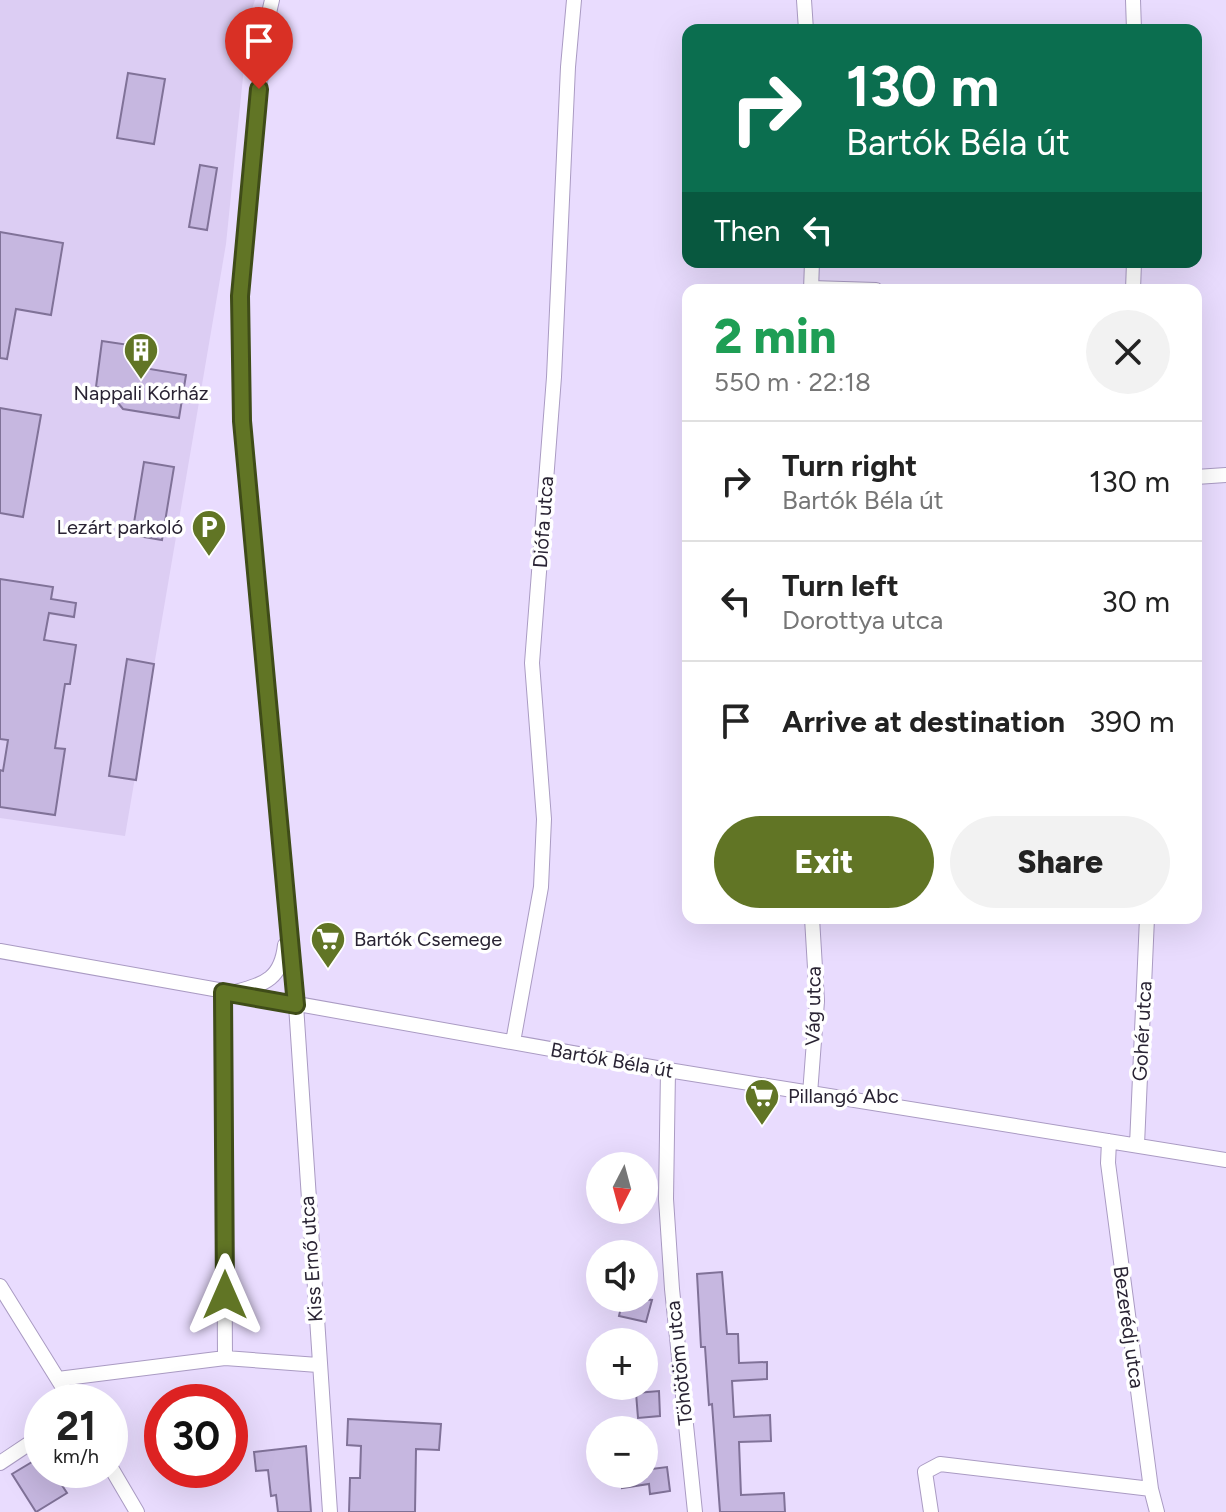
<!DOCTYPE html>
<meta charset="utf-8">
<style>
:root{--surface:#fff;--page:#f2f2f2;--text:#222;--muted:#767676;--line:#e0e0e0;--accent:#617525}
body{margin:0;font-family:Figtree,sans-serif;background:var(--page);color:var(--text);height:100vh;display:flex;flex-direction:column;font-size:30px;white-space:nowrap}
*{box-sizing:border-box;margin:0}
p{font-size:26px;color:var(--muted)}
.icon{flex:none;width:44px;height:44px;fill:none;stroke:currentColor;stroke-width:2;stroke-linecap:round;stroke-linejoin:round}
.map{position:relative;flex:1;overflow:hidden}
.drawer{position:absolute;left:682px;top:284px;width:520px;height:640px;display:flex;flex-direction:column;background:var(--surface);border-radius:16px;box-shadow:0 8px 32px #0002}
.drawer>*{flex:none}
.guide{position:absolute;left:682px;top:24px;width:520px;height:244px;border-radius:16px;box-shadow:0 8px 32px #0002;background:#0b6e4f;color:#fff;overflow:hidden}
.needle{width:52px;rotate:186deg}
.controls{position:absolute;left:586px;top:1152px;display:grid;gap:16px}
.controls a{display:grid;place-items:center;width:72px;height:72px;border-radius:50%;background:var(--surface);box-shadow:0 8px 32px #0002;font-size:40px}
.speed{position:absolute;left:24px;top:1384px;display:flex;gap:16px;font-size:40px;font-weight:700;text-align:center}
.speed>*{display:grid;place-content:center;width:104px;height:104px;border-radius:50%;background:var(--surface);box-shadow:0 8px 32px #0002;line-height:1}
.speed small{font-size:20px;font-weight:400}
.speed .limit{border:12px solid #d22;background:#fff;color:#111}
.pin{position:absolute;display:grid;place-items:center;width:68px;height:68px;color:#fff;margin:-82px -34px;border-radius:50% 50% 50% 0;rotate:-45deg;box-shadow:0 0 8px #0007}
.pin .icon{rotate:45deg}
.me{position:absolute;width:88px;margin:-44px;rotate:0deg;stroke-linejoin:round;filter:drop-shadow(0 0 6px #0008)}
.turn{display:flex;align-items:center;gap:28px;height:168px;padding:0 32px;font-size:36px}
.turn .icon{width:104px;height:104px;stroke-width:2.5}
.turn b{display:block;font-size:56px;line-height:68px}
.then{display:flex;align-items:center;height:76px;padding:0 32px;background:#0003;gap:16px;font-size:30px}
.round{display:grid;place-items:center;flex:none;width:84px;height:84px;border-radius:42px;background:var(--page)}
.summary{display:flex;align-items:center;justify-content:space-between;height:136px;padding:0 32px}
h1{font-size:48px;font-weight:800;line-height:60px;color:#1e9e55}
.primary-button{display:flex;gap:16px;margin-top:auto;padding:16px 32px}
.primary-button a{flex:1;height:92px;border-radius:48px;background:var(--accent);color:#fff;font-size:32px;font-weight:800;line-height:92px;text-align:center}
.primary-button a+a{background:var(--page);color:var(--text)}
ul{padding:0;list-style:none}
li{display:flex;align-items:center;gap:24px;height:120px;padding:0 32px;border-top:2px solid var(--line)}
li div{flex:1}
li b{display:block;font-size:30px}
li em{font-style:normal}
.map>svg:first-child{display:block}
.built{fill:#dccdf3}
.building{fill:#c6b7e0;stroke:#807298;stroke-width:2}
.lines{fill:none;stroke-linecap:round;stroke-linejoin:round}
.minor-casing{stroke:#aa9bc3;stroke-width:16}
.minor{stroke:#fff;stroke-width:14}
.route-casing{stroke:#3f4c18;stroke-width:20}
.route{stroke:#617525;stroke-width:14}
.labels{text-anchor:middle;dominant-baseline:central;stroke-width:7;stroke-linejoin:round;paint-order:stroke}
.poi-label{font-size:20px;fill:#292333;stroke:#fff;text-anchor:start}
.street-label{font-size:20px;fill:#292333;stroke:#fff}
</style>
<div class="map">
<svg width="1226" height="1512" viewBox="0 0 1226 1512">
<rect width="100%" height="100%" fill="#e9dcfe"/>
<path class="built" d="M0,0h255l-6,18 -23,226 -101,592 -125,-18z"/>
<path class="building" d="M128,73l37,6 -11,65 -37,-6z
M200,165l17,3 -10,62 -18,-3z
M0,232l63,11 -12,72 -35,-6 -9,50 -7,-1z
M102,341l34,5 -4,20 54,9 -7,43 -56,-9 -10,-12 1,-7 -18,-3z
M0,408l41,7 -18,102 -23,-4z
M144,462l30,5 -12,73 -30,-5z
M0,579l53,8 -2,12 25,4 -2,14 -25,-4 -5,27 32,5 -6,39h-5l-10,64 10,1 -10,66 -55,-8v-37l3,1 5,-31 -8,-1z
M127,659l27,5 -18,116 -27,-4z
M722,1272l5,62h11l1,29 28,-1v17l-35,2 2,36 36,-2 1,26 -32,1 2,53 43,-2 1,19h-65l-8,-108 -3,1 -4,-58h-4l-4,-73z
M623,1298l29,2 -6,22 -27,-6z
M659,1391l1,25 -22,2 -2,-25z
M348,1419l93,5 -2,26 -23,-1 -1,63h-66l1,-34h10l1,-32 -14,-1z
M306,1446l5,66h-33l-2,-17 -5,1 -3,-26 -12,1 -2,-19z
M42,1456v14h10l15,23 -31,19 -24,-38z
M667,1467l3,24 -20,3 -1,-10 -27,4 -2,-14h24v-4z"/>
<g class="lines">
<g class="minor-casing">
<path id="minor" d="M272,0l-7,30 -25,266 2,125 54,584 34,507
M804,0l2,30
M1133,0l1,30
M811,288l65,2
M811,290l1,-28
M1133,290l1,-28
M1196,477l30,-2
M0,951l668,119 558,90
M223,992l2,366
M232,993c31,-9 49,-12 53,-48
M513,1042l28,-155 3,-68 -12,-156 22,-286 14,-310 6,-67
M668,1070l-2,129 6,90 23,223
M810,1094l7,-93 -5,-83
M1109,1141l-1,22 43,326 6,23
M1137,1145l10,-227
M0,1286l72,116
M58,1379l167,-21 93,7
M0,1463l42,-28
M110,1466l27,46
M931,1512l-6,-40 15,-8 211,25"/>
</g>
<use href="#minor" class="minor"/>
</g>
<g class="lines">
<g class="route-casing">
<path id="route" d="M225,1295l-2,-303 73,13 -54,-584 -2,-125 19,-207"/>
</g>
<use href="#route" class="route"/>
</g>
<defs>
<g id="building-pin" transform="scale(1.8)"><path d="M0 17L-7.5 6A9.5 9.5 0 1 1 7.5 6Z" fill="#617525" stroke="#fff"/><path d="M-4-6H4V6H1V3H-1V6H-4ZM-2.5-4.3h1.7v1.8h-1.7ZM.8-4.3h1.7v1.8H.8ZM-2.5-1h1.7V.8h-1.7ZM.8-1h1.7V.8H.8Z" fill="#fff"/></g>
<g id="parking-pin" transform="scale(1.8)"><path d="M0 17L-7.5 6A9.5 9.5 0 1 1 7.5 6Z" fill="#617525" stroke="#fff"/><path d="M-3.5-5.5H1a3.5 3.5 0 0 1 0 7H-1V5.5H-3.5ZM-1-3.4V-.6H.8a1.4 1.4 0 0 0 0-2.8Z" fill="#fff"/></g>
<g id="supermarket-pin" transform="scale(1.8)"><path d="M0 17L-7.5 6A9.5 9.5 0 1 1 7.5 6Z" fill="#617525" stroke="#fff"/><path d="M-6-5.5h2.5l.6 2H6L4.5 2H-2.5L-4.4-4H-6ZM-1.5 3.2a1.3 1.3 0 1 0 .1 0ZM3 3.2a1.3 1.3 0 1 0 .1 0Z" fill="#fff"/></g>
</defs>
<g fill-rule="evenodd">
<use href="#building-pin" x="141" y="350"/>
<use href="#parking-pin" x="209" y="527"/>
<use href="#supermarket-pin" x="328" y="939"/>
<use href="#supermarket-pin" x="762" y="1096"/>
</g>
<g class="labels">
<g class="poi-label">
<text x="141" y="393" text-anchor="middle">Nappali Kórház</text>
<text x="183" y="527" text-anchor="end">Lezárt parkoló</text>
<text x="354" y="939">Bartók Csemege</text>
<text x="788" y="1096">Pillangó Abc</text>
</g>
<g class="street-label">
<text transform="translate(543 522) rotate(-86)">Diófa utca</text>
<text transform="translate(813 1006) rotate(-89)">Vág utca</text>
<text transform="translate(1142 1031) rotate(-87)">Gohér utca</text>
<text transform="translate(612 1060) rotate(10)">Bartók Béla út</text>
<text transform="translate(311 1259) rotate(-94)">Kiss Ernő utca</text>
<text transform="translate(1129 1327) rotate(82)">Bezerédj utca</text>
<text transform="translate(679 1363) rotate(-96)">Töhötöm utca</text>
</g>
</g>
</svg>
<div class="controls">
<a><svg class="needle" viewBox="-14 -14 28 28"><path d="M0-13l5 13h-10z" fill="#e53935"/><path d="M0 13l5-13h-10z" fill="#767676"/></svg></a>
<a><svg class="icon" aria-label="sound" viewBox="0 0 24 24"><path d="M4 9h4l5-4v14l-5-4H4zM17 9q2 3 0 6"/></svg></a>
<a>+</a>
<a>−</a>
</div>
<div class="speed"><div>21<small>km/h</small></div><div class="limit">30</div></div>
<div class="pin" style="left:259px;top:89px;background:#d93025"><svg class="icon" aria-label="arrive" viewBox="0 0 24 24"><path d="M6 21V4h12l-3 4 3 4H6"/></svg></div>
<svg class="me" style="left:225px;top:1295px" viewBox="-20 -20 40 40"><path d="M0-17L14 15 0 8-14 15z" fill="#617525" stroke="#fff" stroke-width="4"/></svg>
<div class="guide">
<div class="turn"><svg class="icon" aria-label="right" viewBox="0 0 24 24"><path d="M7 20v-9h11M14 6l5 5-5 5"/></svg><div><b>130 m</b>Bartók Béla út</div></div>
<div class="then">Then<svg class="icon" aria-label="left" viewBox="0 0 24 24"><path d="M17 20v-9H6M10 6l-5 5 5 5"/></svg></div>
</div>
<section class="drawer">
<div class="summary"><div><h1>2 min</h1><p>550 m · 22:18</p></div><a class="round"><svg class="icon" aria-label="close" viewBox="0 0 24 24"><path d="M6 6l12 12M18 6L6 18"/></svg></a></div>
<ul>
<li><svg class="icon" aria-label="right" viewBox="0 0 24 24"><path d="M7 20v-9h11M14 6l5 5-5 5"/></svg><div><b>Turn right</b><p>Bartók Béla út</p></div><em>130 m</em></li>
<li><svg class="icon" aria-label="left" viewBox="0 0 24 24"><path d="M17 20v-9H6M10 6l-5 5 5 5"/></svg><div><b>Turn left</b><p>Dorottya utca</p></div><em>30 m</em></li>
<li><svg class="icon" aria-label="arrive" viewBox="0 0 24 24"><path d="M6 21V4h12l-3 4 3 4H6"/></svg><div><b>Arrive at destination</b></div><em>390 m</em></li>
</ul>
<div class="primary-button"><a>Exit</a><a>Share</a></div>
</section>
</div>
